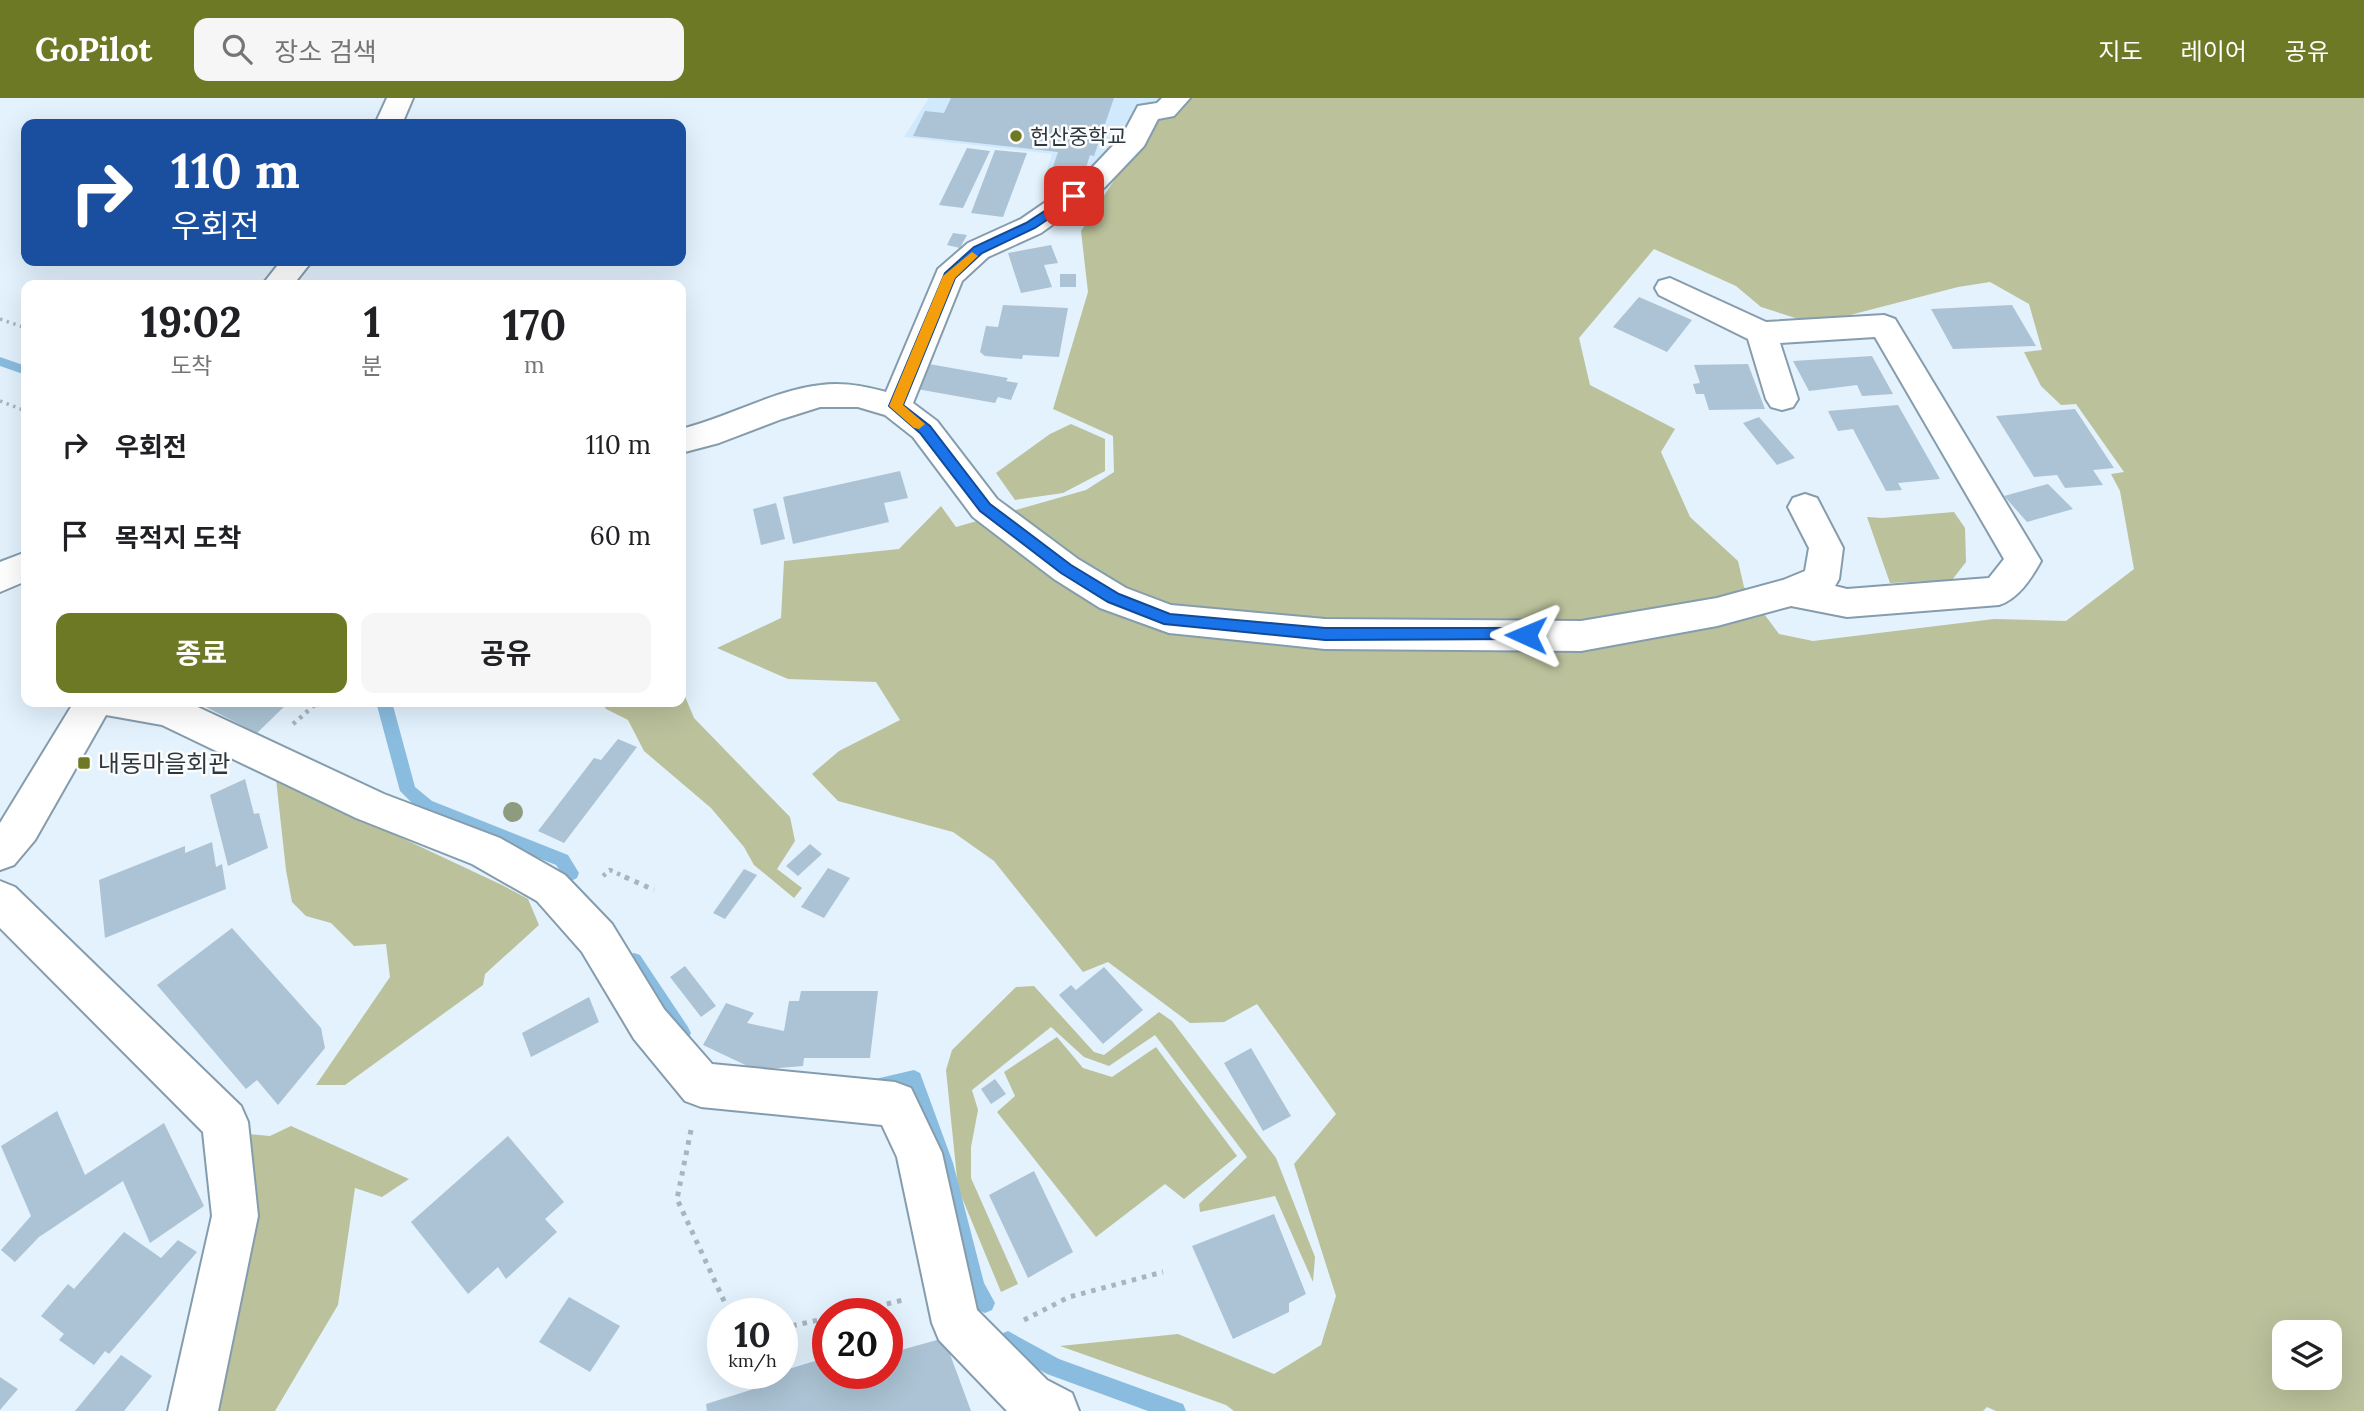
<!DOCTYPE html>
<html lang="ko">
<meta charset="utf-8">
<style>
:root{--surface:#fff;--page:#f6f6f6;--text:#202124;--muted:#757577;--accent:#6e7925}
body{margin:0;font-family:Lora,"Noto Sans KR",serif;background:var(--page);color:var(--text);height:100vh;display:flex;flex-direction:column;font-size:26px;white-space:nowrap}
*{box-sizing:border-box;margin:0}
p{font-size:23px;color:var(--muted)}
.icon{flex:none;width:38px;height:38px;fill:none;stroke:currentColor;stroke-width:2;stroke-linecap:round;stroke-linejoin:round}
.map{position:relative;flex:1;overflow:hidden}
.details{position:absolute;left:21px;top:182px;width:665px;height:427px;display:flex;flex-direction:column;background:var(--surface);border-radius:14px;box-shadow:0 7px 28px #0002}
.details>*{flex:none}
.guide{position:absolute;left:21px;top:21px;width:665px;height:147px;border-radius:14px;box-shadow:0 7px 28px #0002;background:#1a4fa0;color:#fff;overflow:hidden}
.fabs{position:absolute;left:2272px;top:1222px;display:grid;gap:14px}
.fabs a{display:grid;place-items:center;width:70px;height:70px;border-radius:14px;background:var(--surface);box-shadow:0 7px 28px #0002;font-size:35px}
.speed{position:absolute;left:707px;top:1200px;display:flex;gap:14px;font-size:35px;font-weight:700;text-align:center}
.speed>*{display:grid;place-content:center;width:91px;height:91px;border-radius:50%;background:var(--surface);box-shadow:0 7px 28px #0002;line-height:1}
.speed small{font-size:18px;font-weight:400}
.speed .limit{border:10px solid #d22;background:#fff;color:#111}
.pin{position:absolute;display:grid;place-items:center;width:60px;height:60px;color:#fff;margin:-30px;border-radius:14px;box-shadow:0 4px 10px #0006}
.me{position:absolute;width:77px;margin:-38px;rotate:271deg;stroke-linejoin:round;filter:drop-shadow(0 0 5px #0008)}
.turn{display:flex;align-items:center;gap:24px;height:147px;padding:0 35px;font-size:32px}
.turn .icon{width:91px;height:91px;stroke-width:2.5}
.turn b{display:block;font-size:49px;line-height:60px}
.eta{display:flex;justify-content:space-evenly;align-items:center;height:119px;text-align:center}
.eta b{font-size:42px;font-weight:700;line-height:49px}
.button{display:flex;gap:14px;margin-top:auto;padding:14px 35px}
.button a{flex:1;height:80px;border-radius:14px;background:var(--accent);color:#fff;font-size:28px;font-weight:700;line-height:80px;text-align:center}
.button a+a{background:var(--page);color:var(--text)}
ul{padding:0;list-style:none}
li{display:flex;align-items:center;gap:21px;height:91px;padding:0 35px}
li div{flex:1}
li b{display:block;font-size:26px}
li em{font-style:normal}
header{display:flex;align-items:center;gap:42px;box-sizing:border-box;height:98px;padding:0 35px;background:var(--accent);color:#fff}
header strong{font-size:33px}
nav{display:flex;gap:38px;margin-inline-start:auto;font-size:24px}
.search{width:490px;height:63px;background:var(--page);display:flex;align-items:center;gap:18px;box-sizing:border-box;padding:0 24px;border-radius:14px;color:var(--muted);font-size:26px}
.map>svg:first-child{display:block}
.built{fill:#d0e9fc}
.green{fill:#bac19b;fill-rule:evenodd}
.lines{fill:none;stroke-linecap:round;stroke-linejoin:round}
.stream{fill:#8abce0;fill-rule:evenodd}
.building{fill:#abc3d4}
.minor-casing{stroke:#859cad;stroke-width:4}
.path-far2{stroke:#a7b5be;stroke-width:3.5;stroke-dasharray:2.5 4.5;stroke-linecap:butt}
.path-far1{stroke:#a7b5be;stroke-width:4.5;stroke-dasharray:3.5 5;stroke-linecap:butt}
.path{stroke:#a7b5be;stroke-width:5;stroke-dasharray:4.5 6;stroke-linecap:butt}
.minor{fill:#fff;fill-rule:evenodd}
.tree{fill:#8f9b7e}
.route{fill:#1a73e8;stroke:#114b97;stroke-width:2}
.slow{fill:#f59e0b}
.poi-dot{fill:#6e7925;stroke:#fcfcfc;stroke-width:2.5}
.labels{text-anchor:middle;dominant-baseline:central;stroke-width:5;stroke-linejoin:round;paint-order:stroke}
.far-poi-label{font-size:21px;fill:#2d373e;stroke:#fcfcfc;text-anchor:start}
.poi-label{font-size:24px;fill:#2d373e;stroke:#fcfcfc;text-anchor:start}
</style>
<header>
<strong>GoPilot</strong>
<div class="search"><svg class="icon" aria-label="search" viewBox="0 0 24 24"><circle cx="10" cy="10" r="6"/><path d="M15 15l6 6"/></svg>장소 검색</div>
<nav><a>지도</a><a>레이어</a><a>공유</a></nav>
</header>
<div class="map">
<svg width="2364" height="1313" viewBox="0 0 2364 1313">
<rect width="100%" height="100%" fill="#e3f2fd"/>
<path class="built" d="M929,0h233l-23,9 -11,28 -34,40 -47,-5 5,-16 -148,-17z"/>
<path class="green" d="M1189,0h1175v1313h-368l-9,-4 -4,4h-749l-8,-6 -166,-59 118,-12 96,40 47,-29 15,-49 -42,-132 42,-50 -79,-110 -33,18 -34,1 -82,-61 -25,10 -89,-111 -41,-29 -115,-31 -26,-27 27,-23 61,-31 -24,-38 -88,-3 -71,-31 64,-30 3,-57 115,-12 42,-43 15,21 130,-37 28,-18 -1,-36 -60,-27 35,-117 -7,-61 73,-112zM1654,151l82,37 25,21 47,15 42,-7 108,-28 32,-5 39,22 13,46 -18,2 17,34 20,19 15,-1 48,68 -13,2 9,17 14,78 -68,52 -72,-2 -181,22 -34,-7 -35,-47 -6,-26 -48,-44 -29,-65 14,-23 -85,-44 -11,-47zM2284,1234h45v45h-45z
M1071,326l34,15v32l-42,22 -48,7 -19,-27 54,-39z
M1954,414l11,16 1,34 -14,18 -62,3 -23,-66 15,1z
M681,589l13,31 96,99 5,24 -18,28 25,19 -8,10 -40,-33 -10,-18 -33,-39 -67,-57 -16,-31 -22,-11 -5,-7h80z
M276,681l226,106 26,14 11,26 -54,49 -2,11 -138,100h-29l74,-108 -4,-33 -32,2 -23,-23 -25,-7 -14,-14 -6,-32z
M1034,888l60,66 10,3 55,-43 13,9 104,137 39,99 -2,25 -38,-86 -75,16 -1,-8 48,-47 -92,-122 -46,31 -25,-9 -33,-30 -79,63 6,20 -7,37v31l47,106 -17,8 -43,-104 -12,-118 6,-20 64,-63z
M1057,939l26,31 29,9 44,-30 81,109 -53,43 -19,-15 -69,53 -99,-125 18,-16 -11,-24z
M291,1028l118,53 -27,18 -27,-9 -17,117 -63,106h-66l38,-277 23,2z"/>
<g class="lines">
<path class="stream" d="M0,259l26,9v9l-26,-9z
M376,604h16l23,85 17,14 136,54 11,18 -2,5 -6,3 -6,-3 -9,-13 -136,-54 -20,-20z
M634,855l6,2 48,72 3,6 -3,6 -6,3 -6,-3 -48,-72 -3,-6 3,-6z
M914,972l6,3 33,90 31,120 11,20 -3,7 -7,3 -7,-3 -13,-23 -30,-124 -27,-74 -31,6 -6,-3 -3,-6 3,-6z
M1008,1233l51,28 124,45 3,7h-38l-101,-37 -46,-26 -3,-7 3,-7z"/>
</g>
<path class="building" d="M951,0h163l-20,58 -4,-1 -5,16 -32,-4 5,-15 -145,-16 12,-25 19,2z
M967,50l23,3 -27,57 -24,-3z
M995,52l32,3 -24,64 -32,-4z
M953,135l14,2 -7,13 -13,-3z
M1051,147l7,18 -14,2 8,22 -31,6 -13,-40z
M1060,176h16v13h-16z
M1639,199l53,23 -25,32 -54,-25z
M1003,207l65,3 -9,49 -36,-2 -1,4 -37,-3 -5,-4 6,-26 12,1z
M2012,207l24,41 -83,3 -22,-40z
M1872,258l21,38 -31,2 -5,-11 -48,6 -16,-30z
M929,266l79,14 -2,3 12,2 -7,17 -13,-3 -3,6 -78,-14z
M1748,266l17,45 -56,1 -5,-16h-8l-3,-10 7,-1 -6,-18z
M1898,307l42,74 -42,4 4,7 -16,1 -33,-62 -15,2 -10,-20z
M2075,311l39,59 -21,2 10,15 -38,3 -8,-13 -23,2 -38,-61z
M1759,319l36,41 -18,7 -34,-42z
M900,373l8,27 -24,5 5,19 -96,22 -10,-47z
M2048,386l25,25 -46,13 -23,-26z
M776,405l9,36 -24,6 -8,-36z
M203,604h86l-32,31 -57,-29z
M618,641l19,8 -73,96 -26,-12 56,-73 7,2z
M245,681l9,35 5,-1 9,35 -40,18 -18,-71z
M212,744l4,25 6,-3 4,25 -121,49 -6,-58 86,-34v7z
M810,746l12,10 -24,22 -12,-10z
M828,770l22,10 -26,40 -23,-11z
M744,771l13,6 -32,44 -12,-6z
M232,830l89,100 4,20 -47,57 -21,-25 -11,9 -89,-104z
M685,868l31,40 -15,11 -31,-40z
M1104,869l39,43 -40,34 -44,-49 12,-10 5,5z
M801,893h77l-8,67h-66l-1,8 -47,4 -53,-25 23,-42 28,10 -7,10 37,8 5,-30h10z
M589,899l10,25 -68,35 -9,-24z
M1251,950l40,68 -28,15 -39,-68z
M995,981l11,15 -15,10 -10,-15z
M57,1013l28,64 79,-52 40,83 -54,37 -27,-62 -84,56 -24,25 -14,-12 30,-34 -30,-70z
M508,1038l56,66 -19,17 12,13 -51,47 -8,-12 -30,27 -57,-72z
M1034,1073l39,81 -45,26 -39,-83z
M1274,1116l32,80 -17,9v9l-56,27 -41,-93z
M124,1134l37,26 17,-18 19,12 -88,102 -4,-3 -11,14 -35,-25 5,-6 -23,-18 27,-32 6,5z
M569,1199l51,29 -30,46 -51,-30z
M944,1240l27,73h-264l-1,-7 70,-22 -1,-8h7v-3l46,-14v17h59v-20z
M121,1257l31,21 -28,35h-49z
M0,1279l18,12 -18,21z"/>
<g class="lines">
<g class="minor-casing">
<path id="minor" d="M387,0h26l-11,26h-27z
M1162,0h28l-16,18 -16,3 -14,27 -39,41 -64,46 -53,24 -26,24 -49,122 24,18 60,78 81,60 48,29 45,17 154,14 256,2 136,-23 66,-18 22,-9 4,-23 -21,-41 5,-9 12,-4 12,4 26,50 -4,31 -4,7 12,3 142,-11 15,-19 -129,-222 -95,6 18,56 -5,8 -11,3 -11,-3 -5,-8 -18,-60 -89,-44 -4,-7 4,-7 11,-3 96,44 118,-7 11,4 140,232 6,10c-10,18 -23,38 -42,44l-152,12 -56,-11 -74,20 -136,25 -256,-2 -156,-16 -69,-25 -46,-29 -81,-62 -60,-80 -28,-22 -27,-8h-38l-38,12 -63,24 -38,10v-24c46,-11 93,-39 140,-44 22,-3 43,1 65,7l52,-123 30,-26 53,-24 64,-44 37,-39 16,-30 19,-3z
M281,163h31l-19,24h-31z
M26,454v29l-26,11v-30z
M74,604h113l197,92 116,44 65,37 47,49 52,85 48,55 183,18 16,6 31,65 35,157 70,70 25,13 7,18h-72l-68,-71 -7,-17 -35,-166 -15,-32 -181,-18 -16,-6 -51,-62 -52,-87 -45,-51 -65,-37 -116,-46 -194,-93 -56,-10 -71,125 -21,25 -14,5v-47z
M0,783l15,6 226,219 7,16 10,94 -40,195h-50l44,-195 -9,-84 -203,-204z"/>
</g>
<path class="path-far2" d="M0,221l26,9
M0,303l26,10"/>
<path class="path-far1" d="M293,626l25,-22
M603,778l7,-6 19,9"/>
<path class="path" d="M625,779l29,13
M691,1032l-14,69 53,115
M846,1216l57,-14
M1024,1222l45,-23 94,-25
M782,1230l46,-10"/>
<use href="#minor" class="minor"/>
</g>
<circle class="tree" cx="513" cy="714" r="10"/>
<path class="route" d="M1074,94l4,1v6l-43,29 -53,25 -27,25 -52,127 27,21 60,78 81,61 48,29 51,20 155,14h201l7,7 -2,4 -206,1 -161,-16 -56,-22 -47,-29 -81,-62 -60,-78 -31,-27 56,-133 29,-26 52,-24z"/>
<path class="slow" d="M972,154l6,4 -23,22 -52,127 22,19 -6,5 -5,-1 -25,-22 54,-130z"/>
<g class="poi-dot">
<circle cx="1016" cy="38" r="7"/>
<rect x="77" y="658" width="14" height="14" rx="3.5"/>
</g>
<g class="labels">
<g class="far-poi-label">
<text x="1030" y="38">헌산중학교</text>
</g>
<g class="poi-label">
<text x="98" y="665">내동마을회관</text>
</g>
</g>
</svg>
<div class="fabs">
<a><svg class="icon" aria-label="layers" viewBox="0 0 24 24"><path d="M12 4l9 5-9 5-9-5zM3 14l9 5 9-5"/></svg></a>
</div>
<div class="speed"><div>10<small>km/h</small></div><div class="limit">20</div></div>
<div class="pin" style="left:1074px;top:98px;background:#d93025"><svg class="icon" aria-label="arrive" viewBox="0 0 24 24"><path d="M6 21V4h12l-3 4 3 4H6"/></svg></div>
<svg class="me" style="left:1526px;top:537px" viewBox="-20 -20 40 40"><path d="M0-17L14 15 0 8-14 15z" fill="#1a73e8" stroke="#fff" stroke-width="4"/></svg>
<div class="guide">
<div class="turn"><svg class="icon" aria-label="right" viewBox="0 0 24 24"><path d="M7 20v-9h11M14 6l5 5-5 5"/></svg><div><b>110 m</b>우회전</div></div>
</div>
<section class="details">
<div class="eta">
<div><b>19:02</b><p>도착</p></div>
<div><b>1</b><p>분</p></div>
<div><b>170</b><p>m</p></div>
</div>
<ul>
<li><svg class="icon" aria-label="right" viewBox="0 0 24 24"><path d="M7 20v-9h11M14 6l5 5-5 5"/></svg><div><b>우회전</b></div><em>110 m</em></li>
<li><svg class="icon" aria-label="arrive" viewBox="0 0 24 24"><path d="M6 21V4h12l-3 4 3 4H6"/></svg><div><b>목적지 도착</b></div><em>60 m</em></li>
</ul>
<div class="button"><a>종료</a><a>공유</a></div>
</section>
</div>
